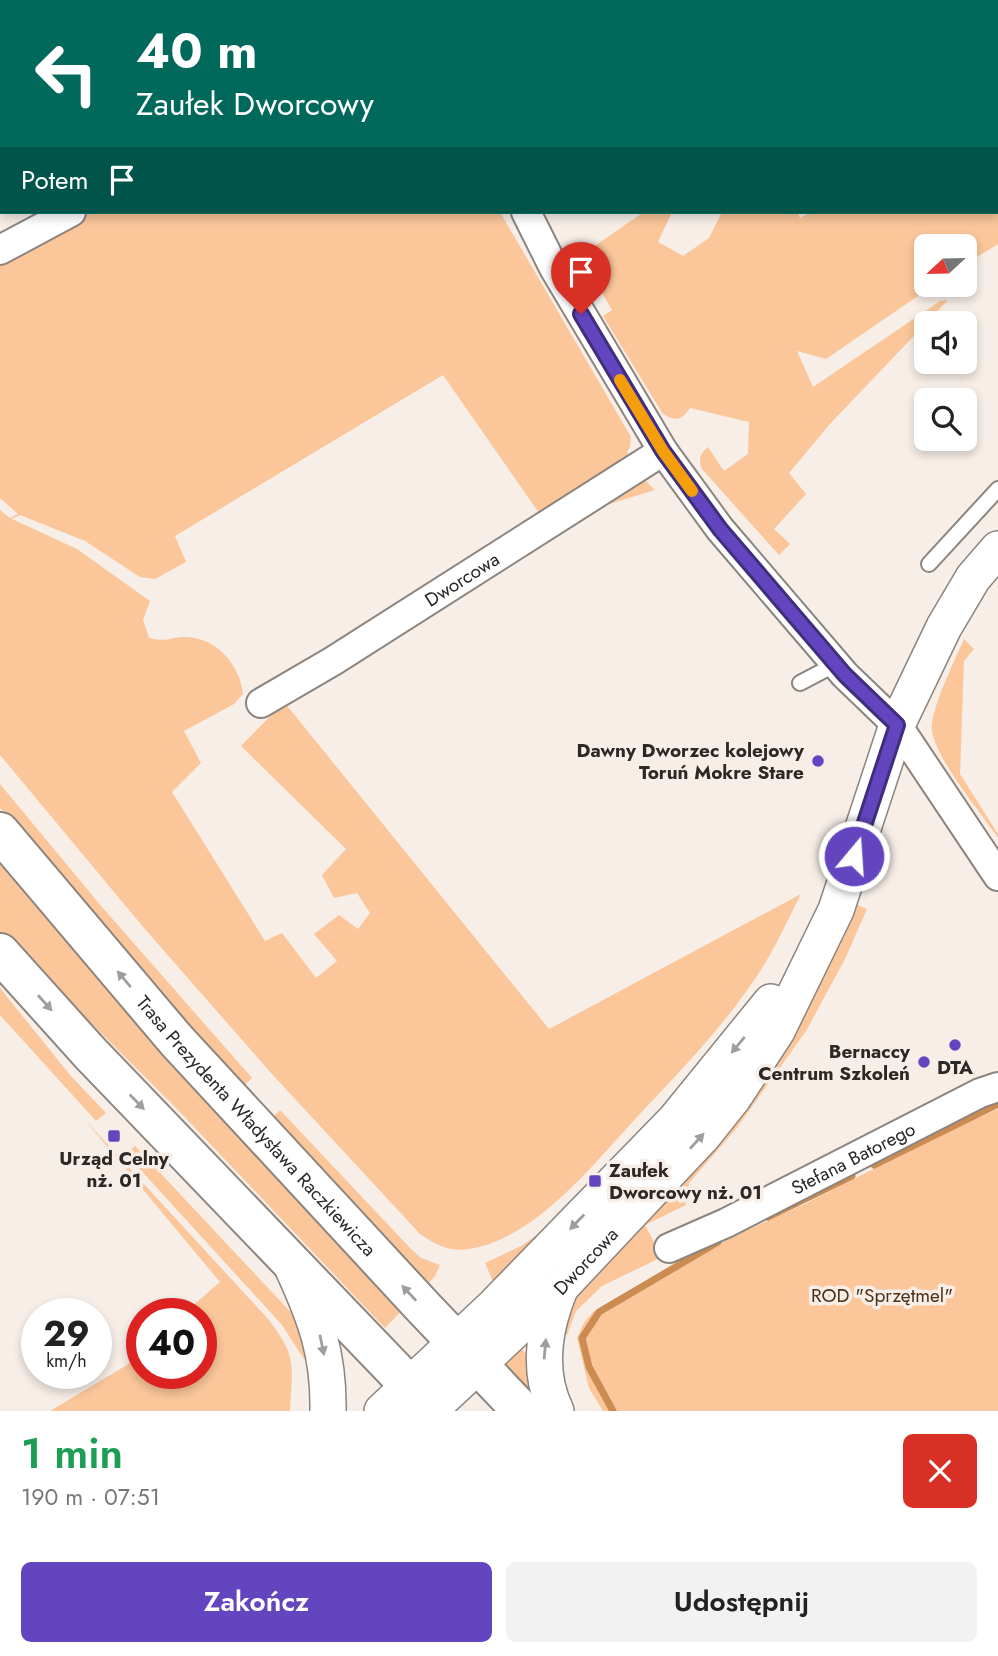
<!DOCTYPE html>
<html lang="pl">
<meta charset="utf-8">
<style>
:root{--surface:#fff;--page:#f2f2f2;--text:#222;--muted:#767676;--accent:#6346bf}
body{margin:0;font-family:Jost,sans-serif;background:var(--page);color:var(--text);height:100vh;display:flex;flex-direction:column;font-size:26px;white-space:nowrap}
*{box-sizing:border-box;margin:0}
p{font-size:23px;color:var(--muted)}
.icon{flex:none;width:38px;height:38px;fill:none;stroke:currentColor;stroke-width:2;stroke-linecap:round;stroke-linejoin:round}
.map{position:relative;height:1411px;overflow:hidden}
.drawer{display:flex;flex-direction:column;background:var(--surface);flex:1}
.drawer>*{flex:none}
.hud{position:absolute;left:0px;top:0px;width:999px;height:214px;box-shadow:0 4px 10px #0003;background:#00695c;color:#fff;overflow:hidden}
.needle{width:46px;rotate:248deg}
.controls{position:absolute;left:914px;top:234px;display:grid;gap:14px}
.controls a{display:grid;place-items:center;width:63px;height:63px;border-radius:10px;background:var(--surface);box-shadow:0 4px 10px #0003;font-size:35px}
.speed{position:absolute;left:21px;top:1298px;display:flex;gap:14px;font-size:35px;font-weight:700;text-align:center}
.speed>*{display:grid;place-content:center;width:91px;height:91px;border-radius:50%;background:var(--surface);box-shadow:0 4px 10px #0003;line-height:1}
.speed small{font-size:18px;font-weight:400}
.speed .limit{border:10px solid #d22;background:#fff;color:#111}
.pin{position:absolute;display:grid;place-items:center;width:60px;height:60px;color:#fff;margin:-72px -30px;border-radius:50% 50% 50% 0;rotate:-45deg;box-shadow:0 0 7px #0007}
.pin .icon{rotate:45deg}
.me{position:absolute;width:77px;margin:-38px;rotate:18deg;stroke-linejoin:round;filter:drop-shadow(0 0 5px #0008)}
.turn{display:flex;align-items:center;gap:24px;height:147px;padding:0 21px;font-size:32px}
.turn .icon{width:91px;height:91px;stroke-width:2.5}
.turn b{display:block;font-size:49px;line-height:60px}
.then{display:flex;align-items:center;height:66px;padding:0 21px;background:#0003;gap:14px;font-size:26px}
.round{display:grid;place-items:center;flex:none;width:74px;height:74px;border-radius:10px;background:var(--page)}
.overview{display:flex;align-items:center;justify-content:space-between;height:119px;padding:0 21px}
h1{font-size:42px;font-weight:600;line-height:52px;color:#1e9e55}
.primary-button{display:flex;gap:14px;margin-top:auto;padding:14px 21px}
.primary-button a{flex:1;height:80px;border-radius:10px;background:var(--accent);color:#fff;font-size:28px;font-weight:600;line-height:80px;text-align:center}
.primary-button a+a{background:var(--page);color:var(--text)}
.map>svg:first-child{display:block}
.green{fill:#fac69a}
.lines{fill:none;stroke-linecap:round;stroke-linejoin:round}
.stream{stroke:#cc8b50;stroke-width:7}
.service-casing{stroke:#8c847e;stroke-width:18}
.minor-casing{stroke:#8c847e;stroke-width:32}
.tertiary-casing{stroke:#8c847e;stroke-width:38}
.secondary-casing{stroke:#8c847e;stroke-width:42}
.service{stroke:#fff;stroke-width:14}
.minor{stroke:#fff;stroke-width:28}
.tertiary{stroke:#fff;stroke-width:35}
.secondary{stroke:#fff;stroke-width:38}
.oneway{fill:#a09e9d}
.route-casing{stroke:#402e7c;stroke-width:18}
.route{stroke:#6346bf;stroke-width:12}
.slow{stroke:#f59e0b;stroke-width:12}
.poi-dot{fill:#6346bf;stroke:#f7eee7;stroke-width:2.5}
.labels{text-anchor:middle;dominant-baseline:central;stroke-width:7;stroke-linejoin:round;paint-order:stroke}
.street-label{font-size:19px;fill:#2b2826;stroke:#f7eee7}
.poi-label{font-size:19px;font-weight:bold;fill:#2b2826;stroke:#f7eee7;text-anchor:end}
.park-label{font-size:19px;fill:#4b2f16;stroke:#f7eee7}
</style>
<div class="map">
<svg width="998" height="1411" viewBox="0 0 998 1411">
<rect width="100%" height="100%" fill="#f7eee7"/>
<path class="green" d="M53,0h344l1,2h-344z
M998,103v141l-34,21v-18h-38v38h8l-108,74 -29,-8 16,36 127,-86 8,-1 -119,125 -40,48 17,21 -32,35 16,15 -11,11 -77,-86c-4,-10 -2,-15 6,-22l16,24 24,-17 1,-32 -59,-14c-8,12 -14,14 -27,6l-60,-98 9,-6 -11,-19 -10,6 -24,-47 17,-7 -4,13 64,-44h28l-14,30 25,14 26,-18 13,-26h75l3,6 11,-6h187z
M92,212h408l131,225 -1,10 -3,5 4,7 -85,64 -103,-148 -268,161 11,26 -31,17 -15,-2 -55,-36 -65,-26 -8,4 65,30 73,52 -7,19 6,18c20,5 21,-2 37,-1 31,1 54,28 57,57l-9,10 -50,27 17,32 -29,29 93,149 17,-8 34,45 21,-17 -23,-27 25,-19 19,14 12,-16 -13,-20 -23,5 -12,-23 24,-26 -105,-103 43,-44 265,327 252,-135c-12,23 -23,48 -37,71 -35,56 -81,103 -126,151 -43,46 -102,123 -169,133 -19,3 -34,-4 -49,-15l-149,-161 -127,-145 -144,-173v-245l10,8 8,-4 -18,-16v-240z
M642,477l13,13 -59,18z
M964,639l10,10 -10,12 -4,113 38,60v4c-18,-27 -61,-77 -66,-107 -3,-19 24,-73 32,-92z
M0,784l102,123 150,171 -12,11 -240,-281z
M0,856l404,452 -19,20 -208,-219 -177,-177z
M853,903l14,6 -22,50 -39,72 -70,98 -47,54 -3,22 -41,20 17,32 -60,29 -26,25 -9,24 -4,-1 5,-20 7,-16z
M0,988l70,87 36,38 -10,8 -96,-106z
M998,1109v302h-395l-14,-23 -12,-50 7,-15 9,-11 21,-13 129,-67 62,-28 141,-72z
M280,1110l131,139 10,9 19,7 -5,11 -8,9 -157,-165z
M85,1120l184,200c29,38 23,46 21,91h-240l77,-46 15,-14v23h59v-60h-18l37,-32z
M135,1146l164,175 12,49 -29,-45 -156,-171z
M557,1221l-63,63 -9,-21 36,-17z
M518,1345l15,16 9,43 -40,-42z"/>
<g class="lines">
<path class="stream" d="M874,1165l124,-61
M768,1217l84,-41
M613,1411l-24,-44 -7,-29 17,-26 119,-70"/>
<g class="service-casing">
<path id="service" d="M929,564l69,-75
M800,683l36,-19"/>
</g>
<g class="minor-casing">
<g id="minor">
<path d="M418,0l1,2"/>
<path d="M474,2l4,-2"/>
<path d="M526,212l28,56 109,183 57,78 125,146 52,50 101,151"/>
<path d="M0,250l71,-38"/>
<path id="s1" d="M261,703l72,-42 330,-210"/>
<path id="s2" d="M669,1248l57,-25 254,-130 18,-6"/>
</g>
</g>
<g class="tertiary-casing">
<g id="tertiary">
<path d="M293,1269c23,50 36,86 35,142"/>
<path d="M382,1411l112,-105 181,-186 96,-118"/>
<path id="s3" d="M429,1411l132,-124 142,-151 31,-39 43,-66 59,-121 61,-185 47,-98 29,-49 25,-29"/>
<path d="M556,1411c-19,-39 -12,-83 4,-122"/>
</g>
</g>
<g class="secondary-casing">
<g id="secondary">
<path id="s4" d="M0,832l176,208 247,267 99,104"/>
<path d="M0,953l90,100 344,358"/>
</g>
</g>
<use href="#service" class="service"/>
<use href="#minor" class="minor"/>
<use href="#tertiary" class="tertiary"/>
<use href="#secondary" class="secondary"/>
</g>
<defs><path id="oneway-solid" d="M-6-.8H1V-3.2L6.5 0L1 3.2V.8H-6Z" transform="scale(1.75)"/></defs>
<g class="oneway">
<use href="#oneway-solid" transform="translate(124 979) rotate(-130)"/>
<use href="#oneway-solid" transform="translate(45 1003) rotate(48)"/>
<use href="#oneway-solid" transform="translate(738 1045) rotate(130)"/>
<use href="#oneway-solid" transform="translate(137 1102) rotate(46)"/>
<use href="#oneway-solid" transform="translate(697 1141) rotate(-48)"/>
<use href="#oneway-solid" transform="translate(577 1222) rotate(134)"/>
<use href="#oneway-solid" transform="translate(409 1293) rotate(-133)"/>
<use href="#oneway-solid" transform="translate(322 1345) rotate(78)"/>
<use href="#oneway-solid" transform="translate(545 1349) rotate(-85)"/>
</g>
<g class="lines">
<g class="route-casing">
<path id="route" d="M581,314l82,137 57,78 125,146 52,50 -43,131"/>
</g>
<use href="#route" class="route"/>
<path class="slow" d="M620,380l43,71 29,40"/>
</g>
<g class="poi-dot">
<circle cx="818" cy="761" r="7"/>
<circle cx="955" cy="1045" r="7"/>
<circle cx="924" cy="1062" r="7"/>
<rect x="107" y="1129" width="14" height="14" rx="3.5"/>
<rect x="588" y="1174" width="14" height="14" rx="3.5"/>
</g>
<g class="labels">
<g class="street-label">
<text stroke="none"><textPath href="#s1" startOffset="236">Dworcowa</textPath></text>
<text stroke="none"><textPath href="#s4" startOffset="390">Trasa Prezydenta Władysława Raczkiewicza</textPath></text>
<text stroke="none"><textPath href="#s2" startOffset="205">Stefana Batorego</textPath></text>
<text stroke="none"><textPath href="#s3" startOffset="217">Dworcowa</textPath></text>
</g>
<g class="poi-label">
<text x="804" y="750">Dawny Dworzec kolejowy<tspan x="804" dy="22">Toruń Mokre Stare</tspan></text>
<text x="910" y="1051">Bernaccy<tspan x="910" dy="22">Centrum Szkoleń</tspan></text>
<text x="955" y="1067" text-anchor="middle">DTA</text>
<text x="114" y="1158" text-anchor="middle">Urząd Celny<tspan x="114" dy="22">nż. 01</tspan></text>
<text x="609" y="1170" text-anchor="start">Zaułek<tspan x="609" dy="22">Dworcowy nż. 01</tspan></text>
</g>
<g class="park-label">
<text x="882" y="1295">ROD "Sprzętmel"</text>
</g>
</g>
</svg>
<div class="controls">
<a><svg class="needle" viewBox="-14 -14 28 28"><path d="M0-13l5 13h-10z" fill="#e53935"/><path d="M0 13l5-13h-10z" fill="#767676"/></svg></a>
<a><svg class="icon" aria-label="sound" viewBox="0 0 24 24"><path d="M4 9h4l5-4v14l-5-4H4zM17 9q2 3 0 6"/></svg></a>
<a><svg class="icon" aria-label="search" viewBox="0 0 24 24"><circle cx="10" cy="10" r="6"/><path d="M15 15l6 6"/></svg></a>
</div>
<div class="speed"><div>29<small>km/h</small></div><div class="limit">40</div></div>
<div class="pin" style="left:581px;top:314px;background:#d93025"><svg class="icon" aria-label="arrive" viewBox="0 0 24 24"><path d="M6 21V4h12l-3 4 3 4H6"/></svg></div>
<svg class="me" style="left:854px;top:856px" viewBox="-20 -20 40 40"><circle r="17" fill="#6346bf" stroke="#fff" stroke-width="3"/><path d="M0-11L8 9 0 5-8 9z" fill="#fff"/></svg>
<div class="hud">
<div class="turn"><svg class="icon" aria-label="left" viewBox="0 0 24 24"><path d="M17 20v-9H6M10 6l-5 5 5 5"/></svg><div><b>40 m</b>Zaułek Dworcowy</div></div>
<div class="then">Potem<svg class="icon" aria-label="arrive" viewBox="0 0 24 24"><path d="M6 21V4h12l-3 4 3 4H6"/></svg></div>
</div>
</div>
<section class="drawer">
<div class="overview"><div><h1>1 min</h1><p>190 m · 07:51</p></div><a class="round" style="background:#d93025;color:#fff"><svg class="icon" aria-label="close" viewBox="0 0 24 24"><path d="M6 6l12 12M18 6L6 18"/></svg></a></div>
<div class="primary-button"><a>Zakończ</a><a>Udostępnij</a></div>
</section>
